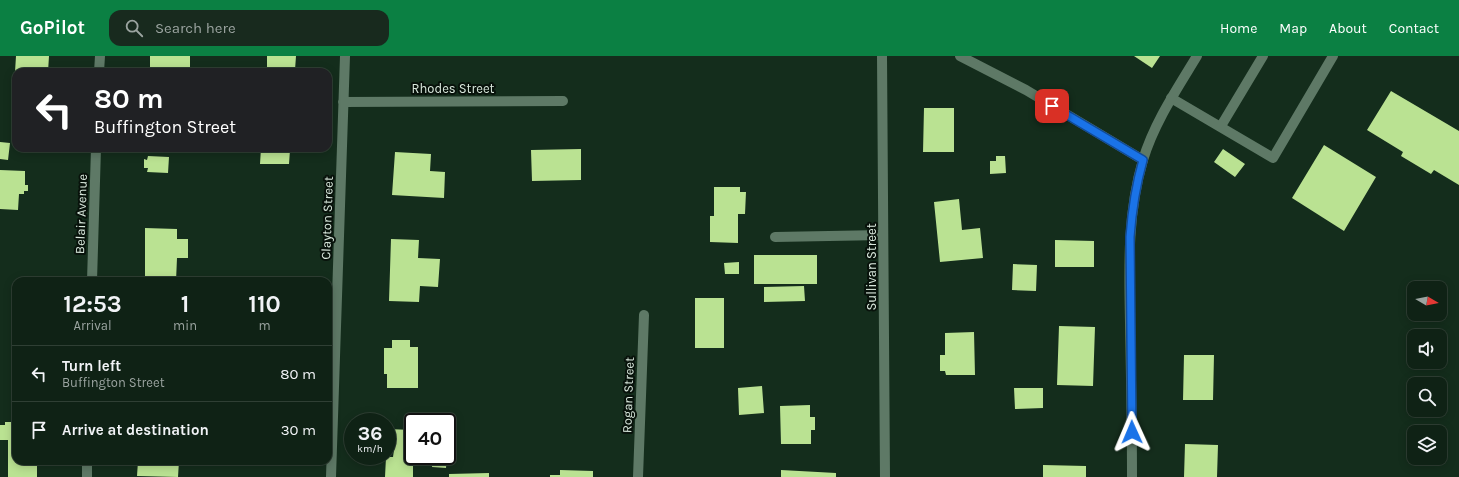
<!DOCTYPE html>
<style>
:root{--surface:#0f2215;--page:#182a1e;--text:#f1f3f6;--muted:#9ba4a0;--line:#2f3f34;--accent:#0b8043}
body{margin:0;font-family:Karla,sans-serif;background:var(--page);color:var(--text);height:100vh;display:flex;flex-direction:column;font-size:15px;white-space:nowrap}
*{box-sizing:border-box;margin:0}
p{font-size:13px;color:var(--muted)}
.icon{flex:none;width:22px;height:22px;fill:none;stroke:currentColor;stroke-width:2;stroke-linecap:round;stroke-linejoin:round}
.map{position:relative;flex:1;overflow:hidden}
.side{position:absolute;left:12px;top:221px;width:320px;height:188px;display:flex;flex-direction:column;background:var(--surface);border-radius:12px;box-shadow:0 2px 10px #0003,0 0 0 1px var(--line)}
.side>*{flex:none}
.top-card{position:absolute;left:12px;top:12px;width:320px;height:84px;border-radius:12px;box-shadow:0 2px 10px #0003,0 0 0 1px var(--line);background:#202124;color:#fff;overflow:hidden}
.needle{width:26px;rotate:100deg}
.fabs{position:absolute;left:1407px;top:225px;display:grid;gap:8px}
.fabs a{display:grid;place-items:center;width:40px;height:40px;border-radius:8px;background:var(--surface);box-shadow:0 2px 10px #0003,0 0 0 1px var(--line);font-size:20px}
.speed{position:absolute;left:344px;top:357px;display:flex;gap:8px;font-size:20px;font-weight:700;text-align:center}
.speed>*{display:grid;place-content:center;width:52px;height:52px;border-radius:50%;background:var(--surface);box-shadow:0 2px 10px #0003,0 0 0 1px var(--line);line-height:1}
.speed small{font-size:10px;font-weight:400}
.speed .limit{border:2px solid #111;border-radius:6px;background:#fff;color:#111}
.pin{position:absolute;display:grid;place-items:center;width:34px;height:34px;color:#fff;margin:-17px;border-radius:8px;box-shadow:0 2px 6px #0006}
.me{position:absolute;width:44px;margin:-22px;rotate:359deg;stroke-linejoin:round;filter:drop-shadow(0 0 3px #0008)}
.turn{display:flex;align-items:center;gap:14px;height:84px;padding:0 16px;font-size:18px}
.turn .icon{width:52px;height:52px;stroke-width:2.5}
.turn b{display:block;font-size:28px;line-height:34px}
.eta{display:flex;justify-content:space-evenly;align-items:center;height:68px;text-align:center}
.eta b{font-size:24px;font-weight:700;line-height:28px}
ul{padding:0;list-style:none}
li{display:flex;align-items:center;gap:12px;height:56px;padding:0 16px;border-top:1px solid var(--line)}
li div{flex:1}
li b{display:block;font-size:15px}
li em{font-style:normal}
header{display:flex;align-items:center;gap:24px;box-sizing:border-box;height:56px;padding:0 20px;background:var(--accent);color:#fff}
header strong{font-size:19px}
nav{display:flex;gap:22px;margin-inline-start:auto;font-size:14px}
.search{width:280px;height:36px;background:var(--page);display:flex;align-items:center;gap:10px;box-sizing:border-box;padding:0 14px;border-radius:12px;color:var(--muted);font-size:15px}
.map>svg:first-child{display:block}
.building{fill:#bae292}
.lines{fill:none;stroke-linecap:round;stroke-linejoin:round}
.lane{stroke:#5e7966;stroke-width:10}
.street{stroke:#5e7966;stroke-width:10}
.secondary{stroke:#5e7966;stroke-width:10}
.route-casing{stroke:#114b97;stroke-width:10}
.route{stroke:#1a73e8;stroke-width:7}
.labels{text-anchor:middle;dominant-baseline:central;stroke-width:4;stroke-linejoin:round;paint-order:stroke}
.street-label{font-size:13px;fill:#d9e8dd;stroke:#08120b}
</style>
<header>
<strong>GoPilot</strong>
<div class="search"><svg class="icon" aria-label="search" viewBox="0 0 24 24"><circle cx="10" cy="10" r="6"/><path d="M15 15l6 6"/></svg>Search here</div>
<nav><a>Home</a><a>Map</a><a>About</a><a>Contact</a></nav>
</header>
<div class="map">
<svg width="1459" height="421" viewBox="0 0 1459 421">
<rect width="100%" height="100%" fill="#142d1c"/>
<path class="building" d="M16,0h33l-1,16h-33z
M150,0h40v16h-40z
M267,0h29l-1,14 -28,-1z
M1134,0h26l-8,12z
M1391,35l68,40v54l-25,-15 -3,4 -30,-18 2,-4 -36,-22z
M924,52h30v44h-31z
M0,86l10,1 -2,17 -8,-1z
M1324,89l52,32 -32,54 -52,-33z
M131,92h24v5l-25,-2z
M261,92h33l-1,2h-3l-1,14h-29z
M581,93v31l-49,1 -1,-31z
M1223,93l22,15 -10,13 -21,-15z
M395,96l36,2 -1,17 15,1 -1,26 -52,-3z
M148,100l21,1 -1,16 -21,-1 1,-4h-4v-9l3,1z
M996,100h9l1,17 -16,1v-13h6z
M0,114l25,1v14h3v6h-4v3h-5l-1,16 -18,-1z
M714,131h26v5h6l-1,22h-7v29l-28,-1v-26h4z
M959,143l3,31 18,-2 3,30 -43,4 -6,-60z
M145,172l32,1v10h11v19h-11l-1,23h-27v-1h-4z
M391,183l28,1 -1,18 22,1 -2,28 -18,-1 -1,16 -30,-1z
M1055,184l39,1v26h-39z
M754,199h63v29h-63z
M739,206v12h-14l-1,-11z
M1013,208l24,1 -1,26 -24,-1z
M804,230l1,15 -41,1v-15z
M695,242h29v50h-29z
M1059,270l36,1 -2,59 -36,-1z
M974,276l1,43h-29l-1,-4h-5v-16h5v-22z
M392,284h18v7h8v41h-31v-14h-3v-26h8z
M1184,299h30l-1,45h-30z
M762,330l2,27 -25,2 -1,-27z
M1014,332h29v20l-28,1z
M810,349v12h5v13h-4v14h-30l-1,-38z
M5,366h11v39h21v16h-29v-37h-8v-15h5z
M387,373l26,1v47h-28l1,-20h7l1,-7h-7z
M1185,388l33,1 -1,32h-33z
M433,400h14l-1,12 -14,-1z
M138,405h41l-1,16 -41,-1z
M1043,409l43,1v11h-43z
M560,414l33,1v6h-43v-2h10z
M781,414l55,3v4h-55z
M489,417v4h-40v-3z"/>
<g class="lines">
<path class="lane" d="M1171,42l102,60 60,-102
M1221,70l42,-70
M775,181l108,-2"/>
<path class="street" d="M882,0l3,421
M960,0l66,34 117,70
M99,16l1,-16
M343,46l220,-1
M92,225l4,-133
M87,421v-16
M331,421l14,-421
M638,421l6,-162"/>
<path class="secondary" d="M1132,421c0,-51 -1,-103 -2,-154 -1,-55 -3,-109 13,-163 11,-37 34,-71 54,-104"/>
</g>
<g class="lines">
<g class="route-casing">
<path id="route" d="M1052,50l91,54c-7,25 -11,50 -13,77l2,195"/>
</g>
<use href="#route" class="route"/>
</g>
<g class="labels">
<g class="street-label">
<text x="453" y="32">Rhodes Street</text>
<text transform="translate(81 158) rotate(-88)">Belair Avenue</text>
<text transform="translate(327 162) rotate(-88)">Clayton Street</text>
<text transform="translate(871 211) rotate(-90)">Sullivan Street</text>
<text transform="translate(628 339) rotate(-88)">Rogan Street</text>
</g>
</g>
</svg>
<div class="fabs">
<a><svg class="needle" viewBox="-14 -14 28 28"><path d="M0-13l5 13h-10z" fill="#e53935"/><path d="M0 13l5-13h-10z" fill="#9ba4a0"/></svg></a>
<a><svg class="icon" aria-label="sound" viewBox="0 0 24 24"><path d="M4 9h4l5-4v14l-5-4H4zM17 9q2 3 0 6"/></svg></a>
<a><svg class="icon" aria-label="search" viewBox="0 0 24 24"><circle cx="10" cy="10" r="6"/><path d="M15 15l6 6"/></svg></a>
<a><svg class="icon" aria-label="layers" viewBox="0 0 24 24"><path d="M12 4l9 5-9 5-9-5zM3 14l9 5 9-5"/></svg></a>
</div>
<div class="speed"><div>36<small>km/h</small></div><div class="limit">40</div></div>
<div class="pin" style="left:1052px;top:50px;background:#d93025"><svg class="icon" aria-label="arrive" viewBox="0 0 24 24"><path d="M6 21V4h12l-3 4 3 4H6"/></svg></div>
<svg class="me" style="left:1132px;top:376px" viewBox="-20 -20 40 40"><path d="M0-17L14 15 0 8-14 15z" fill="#1a73e8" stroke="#fff" stroke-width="4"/></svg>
<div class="top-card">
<div class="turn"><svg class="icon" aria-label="left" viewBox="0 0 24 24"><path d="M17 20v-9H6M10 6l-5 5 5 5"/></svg><div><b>80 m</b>Buffington Street</div></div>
</div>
<section class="side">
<div class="eta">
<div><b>12:53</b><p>Arrival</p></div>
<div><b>1</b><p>min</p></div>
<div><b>110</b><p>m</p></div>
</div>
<ul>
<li><svg class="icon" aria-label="left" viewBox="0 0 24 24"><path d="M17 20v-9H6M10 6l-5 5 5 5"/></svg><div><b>Turn left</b><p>Buffington Street</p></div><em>80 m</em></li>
<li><svg class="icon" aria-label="arrive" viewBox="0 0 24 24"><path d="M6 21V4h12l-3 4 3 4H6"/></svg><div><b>Arrive at destination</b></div><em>30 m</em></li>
</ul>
</section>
</div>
